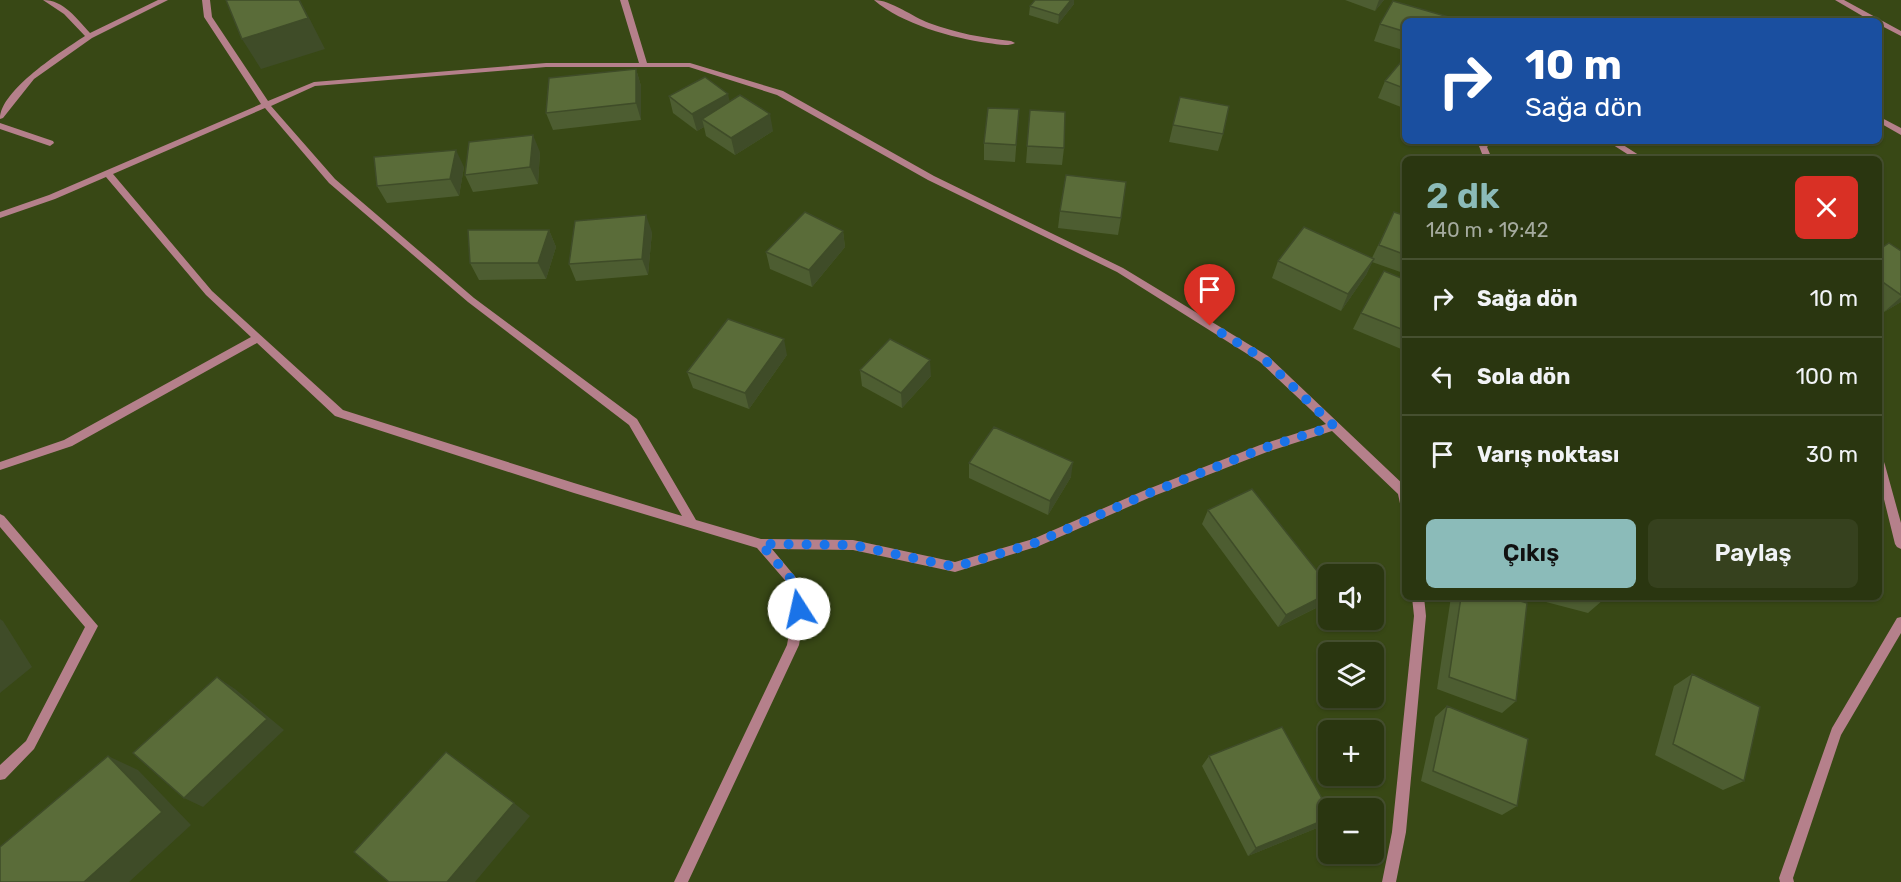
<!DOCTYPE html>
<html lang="tr">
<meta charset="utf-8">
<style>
:root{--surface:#2a3610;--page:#36411e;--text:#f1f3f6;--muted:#a5ab9f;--line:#465030;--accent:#8bbbb9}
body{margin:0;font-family:Rubik,sans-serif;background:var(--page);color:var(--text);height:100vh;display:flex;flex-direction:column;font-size:22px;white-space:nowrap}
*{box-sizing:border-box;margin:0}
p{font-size:20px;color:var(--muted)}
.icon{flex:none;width:33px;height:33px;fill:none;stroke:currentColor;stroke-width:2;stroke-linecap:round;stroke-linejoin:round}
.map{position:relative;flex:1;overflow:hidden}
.drawer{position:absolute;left:1402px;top:156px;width:480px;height:444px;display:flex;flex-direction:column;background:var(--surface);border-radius:9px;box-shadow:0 2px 4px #0004,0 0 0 2px var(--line)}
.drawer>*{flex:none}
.banner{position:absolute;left:1402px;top:18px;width:480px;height:126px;border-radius:9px;box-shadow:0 2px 4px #0004,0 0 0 2px var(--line);background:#1a4fa0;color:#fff;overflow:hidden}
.fabs{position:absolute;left:1318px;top:564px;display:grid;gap:12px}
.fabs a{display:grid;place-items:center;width:66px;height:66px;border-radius:9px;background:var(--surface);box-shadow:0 2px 4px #0004,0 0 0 2px var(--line);font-size:30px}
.pin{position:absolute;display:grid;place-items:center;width:51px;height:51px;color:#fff;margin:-62px -26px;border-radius:50% 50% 50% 0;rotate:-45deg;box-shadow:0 0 6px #0007}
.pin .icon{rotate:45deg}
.me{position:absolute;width:66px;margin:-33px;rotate:350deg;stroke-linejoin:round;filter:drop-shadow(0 0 4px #0008)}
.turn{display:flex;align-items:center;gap:21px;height:126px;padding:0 24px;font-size:27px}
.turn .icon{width:78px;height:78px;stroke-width:2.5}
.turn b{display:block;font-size:42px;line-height:51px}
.round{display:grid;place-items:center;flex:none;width:63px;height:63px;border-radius:9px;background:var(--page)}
.summary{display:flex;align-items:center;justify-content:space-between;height:102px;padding:0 24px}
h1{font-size:36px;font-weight:600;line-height:45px;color:var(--accent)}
.action{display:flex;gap:12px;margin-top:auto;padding:12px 24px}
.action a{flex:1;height:69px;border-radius:9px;background:var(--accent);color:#111;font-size:24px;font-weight:600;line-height:69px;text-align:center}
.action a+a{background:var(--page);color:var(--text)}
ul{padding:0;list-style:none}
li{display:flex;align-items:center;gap:18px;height:78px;padding:0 24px;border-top:2px solid var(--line)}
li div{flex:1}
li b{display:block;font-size:22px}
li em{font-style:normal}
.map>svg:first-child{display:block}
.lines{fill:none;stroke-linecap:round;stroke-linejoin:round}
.minor{fill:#b5808b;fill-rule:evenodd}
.wall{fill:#4d5d31}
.shaded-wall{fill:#3f4c28}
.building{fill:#5a6c39;stroke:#3f4c28;stroke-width:1.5}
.route{stroke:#1a73e8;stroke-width:10;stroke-dasharray:0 18}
</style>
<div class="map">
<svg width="1901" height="882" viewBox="0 0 1901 882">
<rect width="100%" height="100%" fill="#384815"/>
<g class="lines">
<path class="minor" d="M43,0c21,0 34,19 47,33l68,-33h10l-76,38 -58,41 -31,39 -3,1c0,-29 62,-68 85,-83l-21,-22z
M202,0h8l2,17 56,84 46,-19 232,-19h93l-19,-63h8l19,63h43l93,28 151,85 189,92 145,88 138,131v28l-4,-2 -4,-19 -66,-63 -65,21 -116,45 -112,49 -84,26 -102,-22 -81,-1 36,43 -9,53 -111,237h-14l113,-237 9,-52 -39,-45 -183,-55 -239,-77 -78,-73 -185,103 -72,24v-8l64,-22 187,-103 -45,-42 -100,-118 -51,22 -55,19v-6l49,-17 212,-91 -57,-87zM546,67h143l88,28 151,85 189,92 143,90 66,62 -66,21 -117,46 -110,48 -78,23 -102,-22 -92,-1 -65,-19 -59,-101 -163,-121 -139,-119 -64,-73 44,-20zM265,108l64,75 139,119 161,123 53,91 -108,-33 -231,-73 -131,-119 -99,-117z
M874,0c17,0 39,17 55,23 27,10 54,15 82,18l4,2c-7,4 -19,1 -27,0 -36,-5 -86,-19 -114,-43z
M1835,0h9l57,31v5l-21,-11v-4h-9z
M1880,117l21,11v7l-21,-12z
M0,123l53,18 1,2 -4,3 -50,-17z
M1484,141h9l-6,6 5,12h-8l-5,-13z
M1607,141h10l28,18h-10z
M1880,461l4,1 1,3 16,58v26l-4,-2 -2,-3 -15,-61z
M0,514l4,2 94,110 -64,123 -29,30 -5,1v-15l26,-24 59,-114 -85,-100z
M1412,597h12l2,19 -20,216 -10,50h-14l10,-50 22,-216z
M1901,617v16l-60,102 -48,143 1,4h-14l-1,-4 53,-150 65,-110z"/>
</g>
<path class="wall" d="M1345,0h39l-9,11z
M1074,4l-16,20 -29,-9 1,-9z
M1406,21v30l-32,-10 6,-17z
M1406,56v53l-28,-11 7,-17z
M636,69l5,17v34l-88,10 -7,-17z
M669,96l61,5 43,30 -38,24 -29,-19 -2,-9 -7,4 -24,-18z
M1019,109l-4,53 -31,-2v-17z
M1030,110l34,38 -2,17 -36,-2z
M1173,125l50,9 -5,17 -49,-9z
M540,152l-2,32 -65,8 -8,-17z
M464,167l-5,29 -72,7 -10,-17z
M1060,211l61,7 -3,17 -60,-7z
M1394,212l12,4v58l-34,-12 -6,13 -25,36 -69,-33 6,-17 94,-3z
M549,230l7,17 -10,32 -67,1 -9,-17z
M843,231l2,16 -33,40 -42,-18 -4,-17z
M652,232l-4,43 -72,6 -7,-17z
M1880,249l21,2v51l-17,10 -4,-3z
M1406,280v71l-53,-22 8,-16z
M787,355l-38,54 -56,-21 -6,-16z
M860,370l71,6 -29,32 -40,-22z
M969,463l102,14 -23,38 -79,-37z
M1208,510l121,76v11l-5,7 -46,23 -76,-103z
M1451,597h56l9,104 -14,12 -65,-24z
M1527,597h76v3l-15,13z
M1692,674l52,107 -21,9 -68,-35 19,-69z
M1447,706l70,100 -15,9 -81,-34 14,-64z
M1209,756l120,55v9l-7,6 -74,30 -46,-90z"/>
<path class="shaded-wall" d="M299,0h1l25,49 -64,20 -19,-30z
M1071,0h3v4l-16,20 1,-9z
M1379,0h5l-9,11z
M636,69l5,17v34l-5,-17z
M728,94l4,17 -30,8 2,8 -7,4 -5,-17z
M770,114l3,17 -38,24 -4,-17z
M533,135l7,17 -2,32 -8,-17z
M456,150l8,17 -5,29 -9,-17z
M646,215l6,17 -4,43 -6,-16z
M549,230l7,17 -10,32 -8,-16z
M843,231l2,16 -33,40 -3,-17z
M1374,259l-8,16 -25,36 7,-17z
M1901,297v5l-17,10z
M784,339l3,16 -38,54 -4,-16z
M930,360l1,16 -29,32 -1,-15z
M1073,462l-2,15 -23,38 2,-14z
M1329,593v4l-5,7 -46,23 8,-12z
M0,619l3,2 29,46 -32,26z
M217,677l18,12 49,41 -81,77 -19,-9z
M108,756l30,14 53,55 -62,57h-45z
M514,803l16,13 -55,66h-28z
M1329,818v2l-7,6 -74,30 8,-8z"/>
<path class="building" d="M226,0h73l9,18 -66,21z
M1035,0h36l-12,15 -29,-9z
M1393,1l59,17 -2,3h-44v11l-26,-8z
M1406,56v33l-21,-8z
M636,69v34l-90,10 3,-35z
M705,77l23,17 -36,20 -23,-18z
M740,95l30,19 -39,24 -29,-19z
M1180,97l49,9 -6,28 -50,-9z
M988,108l31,1 -3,36 -32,-2z
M1030,110l35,2 -1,36 -37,-2z
M533,135l-3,32 -65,8 4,-33z
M456,150l-6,29 -73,7 -3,-29z
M1424,155l24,4h-24z
M1066,175l60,7 -5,36 -61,-7z
M805,212l38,19 -34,39 -43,-18z
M1394,212l12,4v39l-27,-10z
M646,215l-4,44 -73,5 6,-43z
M1304,227l70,32 -26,35 -70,-33z
M468,230h81l-11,33h-68z
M1889,243l12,8v44l-21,-15v-31z
M1384,271l22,9v51l-45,-18z
M728,319l56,20 -39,54 -58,-21z
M890,339l40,21 -29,33 -41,-23z
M994,427l79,35 -23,39 -81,-38z
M1252,489l77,97v7l-43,22 -78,-105z
M1461,597h46l20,6 -11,98 -67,-24z
M1592,597h11v3z
M1692,674l68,33 -16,74 -71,-37z
M217,677l50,42 -83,79 -51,-45z
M1447,706l81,33 -11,67 -84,-35z
M1282,727l47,84v7l-73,30 -47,-92z
M446,752l68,51 -67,79h-58l-35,-30z
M108,756l54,56 -78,70h-84v-35z"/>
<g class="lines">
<path class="route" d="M799,609l3,-17 -41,-48 92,1 102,22 80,-24 112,-49 117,-46 70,-22 -70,-67 -54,-33"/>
</g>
</svg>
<div class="fabs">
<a><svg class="icon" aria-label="sound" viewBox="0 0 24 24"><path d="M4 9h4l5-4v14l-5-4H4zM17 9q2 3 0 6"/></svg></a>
<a><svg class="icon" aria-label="layers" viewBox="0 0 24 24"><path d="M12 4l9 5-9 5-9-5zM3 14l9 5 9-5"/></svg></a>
<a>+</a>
<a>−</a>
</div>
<div class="pin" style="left:1210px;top:326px;background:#d93025"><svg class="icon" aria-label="arrive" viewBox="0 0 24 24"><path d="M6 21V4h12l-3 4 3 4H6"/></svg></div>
<svg class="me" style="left:799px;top:609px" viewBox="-20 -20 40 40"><circle r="19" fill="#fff"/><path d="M0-13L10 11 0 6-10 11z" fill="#1a73e8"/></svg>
<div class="banner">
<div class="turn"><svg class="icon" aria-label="right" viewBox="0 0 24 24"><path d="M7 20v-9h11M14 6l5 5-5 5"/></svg><div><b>10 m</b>Sağa dön</div></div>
</div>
<section class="drawer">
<div class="summary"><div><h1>2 dk</h1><p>140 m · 19:42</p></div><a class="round" style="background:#d93025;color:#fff"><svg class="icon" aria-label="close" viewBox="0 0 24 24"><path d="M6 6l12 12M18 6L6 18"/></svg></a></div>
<ul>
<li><svg class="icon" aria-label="right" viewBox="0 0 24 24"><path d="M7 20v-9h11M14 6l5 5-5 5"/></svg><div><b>Sağa dön</b></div><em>10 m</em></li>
<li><svg class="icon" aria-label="left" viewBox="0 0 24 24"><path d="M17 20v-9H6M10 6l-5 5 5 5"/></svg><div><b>Sola dön</b></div><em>100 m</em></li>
<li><svg class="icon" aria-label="arrive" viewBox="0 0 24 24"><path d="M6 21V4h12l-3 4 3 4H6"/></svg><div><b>Varış noktası</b></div><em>30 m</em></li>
</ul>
<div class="action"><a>Çıkış</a><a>Paylaş</a></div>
</section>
</div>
